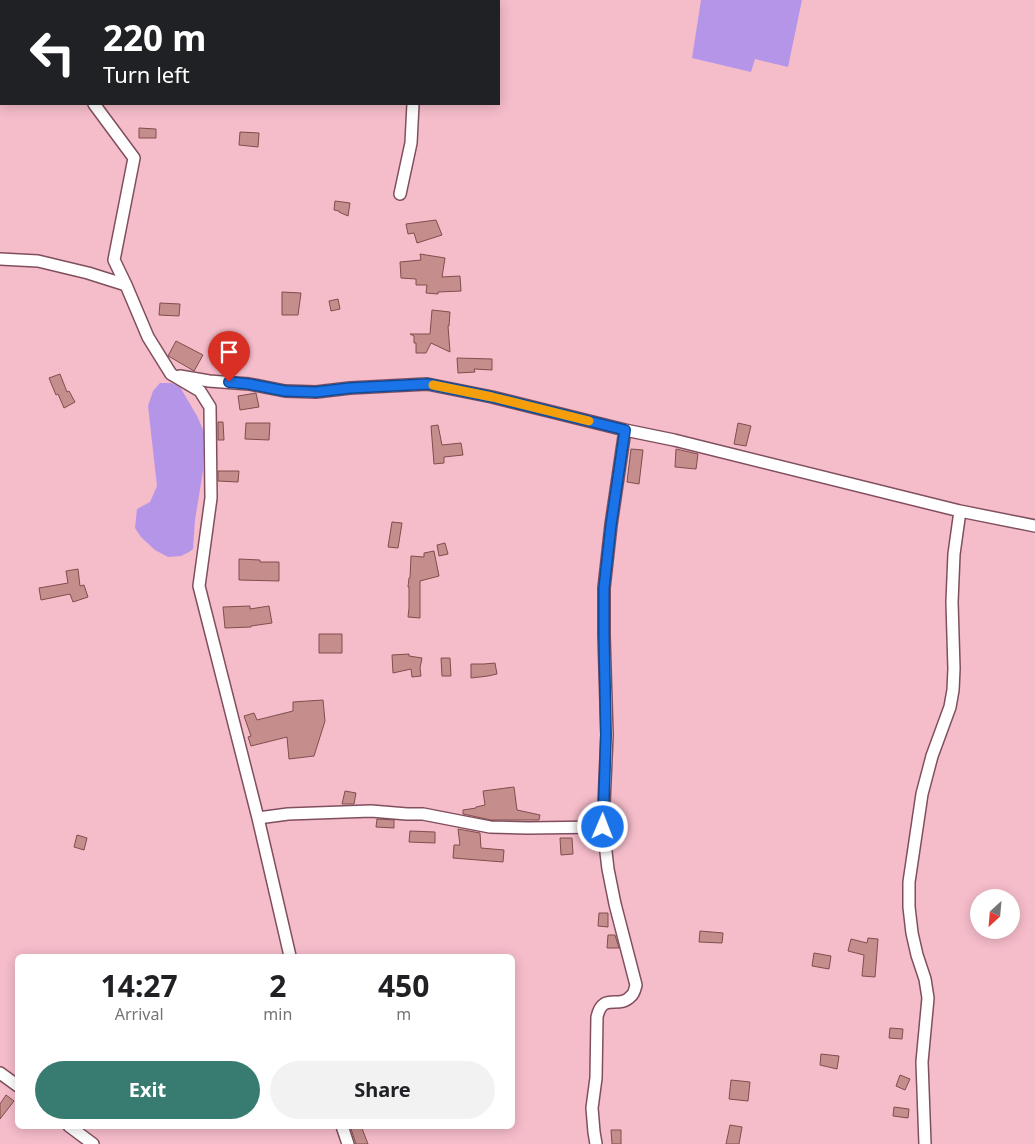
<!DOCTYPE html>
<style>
:root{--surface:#fff;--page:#f2f2f2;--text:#202124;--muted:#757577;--accent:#387c71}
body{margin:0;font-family:"Noto Sans",sans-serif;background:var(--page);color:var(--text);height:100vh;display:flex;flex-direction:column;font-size:19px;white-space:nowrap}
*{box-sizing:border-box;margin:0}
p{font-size:16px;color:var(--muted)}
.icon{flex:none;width:28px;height:28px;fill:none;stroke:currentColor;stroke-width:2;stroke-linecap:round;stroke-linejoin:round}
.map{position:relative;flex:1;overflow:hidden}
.drawer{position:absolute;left:15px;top:954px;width:500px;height:175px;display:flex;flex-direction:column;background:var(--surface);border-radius:8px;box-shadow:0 2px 12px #0003}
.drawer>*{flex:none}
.hud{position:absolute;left:0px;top:0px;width:500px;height:105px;box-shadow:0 2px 12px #0003;background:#202124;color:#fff;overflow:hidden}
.needle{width:32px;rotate:206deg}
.fabs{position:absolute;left:970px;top:889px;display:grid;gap:10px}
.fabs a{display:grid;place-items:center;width:50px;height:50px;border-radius:50%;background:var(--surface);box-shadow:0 2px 12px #0003;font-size:25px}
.pin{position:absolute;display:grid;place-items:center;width:42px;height:42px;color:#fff;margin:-51px -21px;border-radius:50% 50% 50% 0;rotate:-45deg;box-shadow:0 0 5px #0007}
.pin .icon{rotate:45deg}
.me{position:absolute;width:55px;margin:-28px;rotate:1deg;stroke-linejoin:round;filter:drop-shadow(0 0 4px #0008)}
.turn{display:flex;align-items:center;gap:18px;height:105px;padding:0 20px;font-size:22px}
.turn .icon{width:65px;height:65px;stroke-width:2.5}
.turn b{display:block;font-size:35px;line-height:42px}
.eta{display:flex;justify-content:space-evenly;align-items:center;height:85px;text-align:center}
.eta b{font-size:30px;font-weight:700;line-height:35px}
.primary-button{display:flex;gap:10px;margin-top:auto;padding:10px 20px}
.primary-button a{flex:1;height:58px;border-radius:30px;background:var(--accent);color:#fff;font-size:20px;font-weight:700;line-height:58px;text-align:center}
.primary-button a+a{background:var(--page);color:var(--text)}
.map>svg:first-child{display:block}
.water{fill:#b595e8}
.building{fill:#c58d8b;stroke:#804e4d}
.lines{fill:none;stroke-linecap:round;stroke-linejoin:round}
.minor-casing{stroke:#804f5d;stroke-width:14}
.minor{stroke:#fff;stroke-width:11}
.route-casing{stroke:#114b97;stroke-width:12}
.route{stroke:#1a73e8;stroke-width:9}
.slow{stroke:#f59e0b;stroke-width:9}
</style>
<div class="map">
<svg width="1035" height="1144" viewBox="0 0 1035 1144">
<rect width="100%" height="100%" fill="#f5bcca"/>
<path class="water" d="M701,0h101l-14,67 -33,-8 -4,13 -59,-14z
M160,383h11l9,4 17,29 7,16 -1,39 -8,49 -2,29 -4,3 -8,4 -13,1 -13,-7 -14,-13 -6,-9 2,-19 13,-7 7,-16 -9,-80 5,-15z"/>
<path class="building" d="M139,128l17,1v9h-17z
M240,132l19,1 -1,14 -19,-2z
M335,201l15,2 -2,13 -9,-4v-1l-5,-1z
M436,220l6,15 -25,8 -3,-10 -6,1 -2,-10z
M420,254l25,4 -3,19 18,-1 1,15 -23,1v2l-12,-1 1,-8h-11v-6l-15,-1 -1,-16 21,-2z
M282,292l19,1 -3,22h-16z
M338,299l2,10 -9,2 -2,-10z
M160,303l20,1 -1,12 -20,-1z
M432,310l18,2 -1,14h-1l2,26 -19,-9 -5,10h-10v-10h-2v-7l-4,-2h20z
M221,338l12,1v3l14,3 -3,15 -14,-2 -2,-10 -9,1z
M176,341l27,14 -9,16 -24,-14 -2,-1z
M457,358l35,1v11l-18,-1 1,3 -17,1z
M60,374l7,18 2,-1 6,11 -11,6 -6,-14 -2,1 -7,-17z
M256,393l3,14 -19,3 -2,-14z
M218,422h5l1,18h-6z
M246,423h24l-1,17 -24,-1z
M738,423l13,3 -5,20 -12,-2z
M438,425l4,20 19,-2 2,12 -19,2v6l-10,1 -3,-38z
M631,449l12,1 -4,34 -12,-2z
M676,449l22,5 -2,15 -21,-2z
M218,471h21l-1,11 -20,-1z
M392,522l10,1 -4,25 -10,-1z
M445,543l3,11 -9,2 -2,-11z
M434,551l5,25 -19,5v37l-12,-1 1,-9v-21h-1l1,-9h1l1,-22 13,1v-4z
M239,559l21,1v2h19v19l-40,-1z
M78,569l2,17 4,-1 4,12 -15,5 -3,-8 -29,6 -2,-12 29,-5 -2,-12z
M250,606v3l19,-3 3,17 -21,3v1l-26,1 -2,-21z
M319,634h23v19h-23z
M409,654v2l13,2 -2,10 1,8 -9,1 -1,-8 -18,4 -1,-18z
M441,658h9l1,18h-9z
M495,663l2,11 -9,2 -17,2v-14h13z
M323,700l2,21 -11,35 -25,3 -2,-22 -36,9 -3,-9 3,-1 -7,-20 10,-3 3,7 36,-9v-9z
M514,787l3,23 23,5 -1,5h-48l-28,-6v-4l13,-2v-1l9,-2 -2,-14z
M345,791l11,2 -2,11h-12z
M377,819l17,1v8l-18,-1z
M458,829l22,4 1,15 23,2 -1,12 -50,-4 1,-13h6z
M410,831l25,1v11l-26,-1z
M77,835l10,3 -3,12 -10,-3z
M560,838h12l1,16 -12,1z
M599,913h9v14l-10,-1z
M700,931l23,2 -1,10 -23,-1z
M608,935h7l4,13h-12z
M868,938l10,1 -3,38 -13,-1 2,-21 -16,-4 3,-12 16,4z
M814,953l17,3 -2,13 -17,-3z
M890,1028l13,1 -1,10 -13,-1z
M821,1054l18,2 -2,13 -17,-4z
M900,1075l10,4 -5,11 -9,-4z
M731,1080l19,2 -2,19 -19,-2z
M6,1095l8,6 -14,18v-15z
M894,1107l15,2 -1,9 -15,-2z
M730,1125l12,2 -3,17h-13z
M350,1126h11l7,18h-12z
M611,1130h10v14h-9z"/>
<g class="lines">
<g class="minor-casing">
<path id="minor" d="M75,1v-1
M430,1v-1
M0,17l1,1
M94,104l40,54 -20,102 12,25 22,52 23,37 29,17 10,16 1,91 -12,88 59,232 32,138
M400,194l11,-51 2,-39
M0,259l38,2 50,12 38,12
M180,376l29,5 40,3 36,7 31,1 34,-4 77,-4 65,13 133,33 49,10 286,71 75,15
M258,818l30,-4 83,-3 36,3h16l67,13 38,1 75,-1
M0,1073l18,13
M69,1126l24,18
M342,1126l6,18
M596,1144l-2,-12 -2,-24 4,-30 1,-61c6,-26 22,-7 34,-21 3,-2 4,-7 5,-11l-21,-81 -7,-35 -5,-42 4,-92 -3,-99v-48l7,-63 14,-95
M925,1144l-3,-82 6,-64 -3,-19 -8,-24 -5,-22 -3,-26v-25l13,-88 10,-38 18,-49 3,-17 1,-21 -2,-67 2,-48 6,-43"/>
</g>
<use href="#minor" class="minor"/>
</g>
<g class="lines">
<g class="route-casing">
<path id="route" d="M229,382l20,2 36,7 31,1 34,-4 78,-4 64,13 133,33 -14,95 -7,63v48l2,99 -3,92"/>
</g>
<use href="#route" class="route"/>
<path class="slow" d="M433,385l59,12 97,24"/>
</g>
</svg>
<div class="fabs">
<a><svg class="needle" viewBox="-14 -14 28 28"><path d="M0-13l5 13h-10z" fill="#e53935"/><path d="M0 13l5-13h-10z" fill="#757577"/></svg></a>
</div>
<div class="pin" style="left:229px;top:382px;background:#d93025"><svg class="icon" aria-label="arrive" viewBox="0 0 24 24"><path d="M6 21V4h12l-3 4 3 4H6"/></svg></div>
<svg class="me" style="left:603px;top:827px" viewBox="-20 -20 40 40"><circle r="17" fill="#1a73e8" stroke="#fff" stroke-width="3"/><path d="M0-11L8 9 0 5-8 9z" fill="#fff"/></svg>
<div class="hud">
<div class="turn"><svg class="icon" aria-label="left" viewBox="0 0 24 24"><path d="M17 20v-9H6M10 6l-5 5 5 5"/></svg><div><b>220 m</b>Turn left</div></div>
</div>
<section class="drawer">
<div class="eta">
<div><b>14:27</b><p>Arrival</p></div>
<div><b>2</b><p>min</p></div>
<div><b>450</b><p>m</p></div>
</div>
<div class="primary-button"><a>Exit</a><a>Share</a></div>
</section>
</div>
